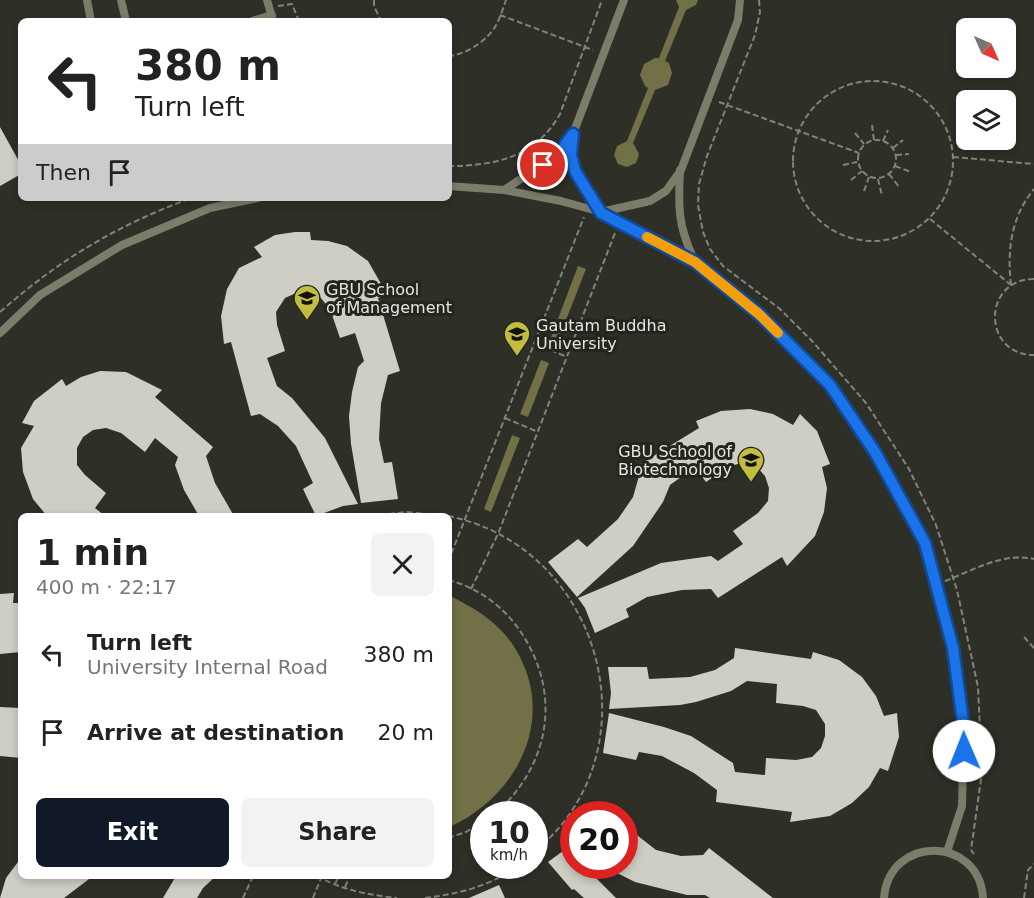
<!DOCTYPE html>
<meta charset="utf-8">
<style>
:root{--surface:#fff;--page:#f2f2f2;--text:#222;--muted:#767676;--accent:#111827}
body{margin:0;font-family:"DejaVu Sans",sans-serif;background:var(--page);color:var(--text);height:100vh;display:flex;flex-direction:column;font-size:22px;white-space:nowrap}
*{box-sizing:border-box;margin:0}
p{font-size:20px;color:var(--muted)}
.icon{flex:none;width:33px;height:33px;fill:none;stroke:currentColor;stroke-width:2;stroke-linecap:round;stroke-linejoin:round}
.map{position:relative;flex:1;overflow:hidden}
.details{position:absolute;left:18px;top:513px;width:434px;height:366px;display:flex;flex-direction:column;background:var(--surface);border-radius:9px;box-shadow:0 3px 9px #0003}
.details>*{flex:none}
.top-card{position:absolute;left:18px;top:18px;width:434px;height:183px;border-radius:9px;box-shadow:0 3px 9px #0003;background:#fff;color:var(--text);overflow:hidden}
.needle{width:39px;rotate:135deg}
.tools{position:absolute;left:956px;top:18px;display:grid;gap:12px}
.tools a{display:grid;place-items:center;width:60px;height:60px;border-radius:9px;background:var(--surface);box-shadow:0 3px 9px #0003;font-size:30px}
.speed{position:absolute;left:470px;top:801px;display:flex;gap:12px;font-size:30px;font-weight:700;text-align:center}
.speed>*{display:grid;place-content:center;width:78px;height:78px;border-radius:50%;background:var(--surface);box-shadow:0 3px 9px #0003;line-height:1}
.speed small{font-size:15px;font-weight:400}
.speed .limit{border:9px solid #d22;background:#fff;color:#111}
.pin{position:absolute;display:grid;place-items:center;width:51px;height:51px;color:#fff;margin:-26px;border:3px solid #fff;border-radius:50%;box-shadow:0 2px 6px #0007}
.me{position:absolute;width:66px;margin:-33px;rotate:359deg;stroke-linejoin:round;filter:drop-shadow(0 0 4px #0008)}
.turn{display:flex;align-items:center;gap:21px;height:126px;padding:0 18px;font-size:27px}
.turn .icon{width:78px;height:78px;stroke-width:2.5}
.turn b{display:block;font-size:42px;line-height:51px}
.then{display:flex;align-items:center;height:57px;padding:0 18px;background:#0003;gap:12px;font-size:22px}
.round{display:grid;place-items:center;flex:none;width:63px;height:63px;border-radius:9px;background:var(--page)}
.head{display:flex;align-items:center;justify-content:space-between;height:102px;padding:0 18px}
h1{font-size:36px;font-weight:600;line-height:45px}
.cta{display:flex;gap:12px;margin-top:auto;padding:12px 18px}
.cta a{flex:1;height:69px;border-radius:9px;background:var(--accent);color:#fff;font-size:24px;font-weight:600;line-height:69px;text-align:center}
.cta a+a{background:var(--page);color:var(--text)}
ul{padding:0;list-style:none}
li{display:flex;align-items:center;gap:18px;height:78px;padding:0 18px}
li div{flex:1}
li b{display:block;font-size:22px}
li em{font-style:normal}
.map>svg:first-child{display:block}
.water{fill:#717047}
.building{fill:#cecec5}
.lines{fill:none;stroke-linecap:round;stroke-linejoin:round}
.path{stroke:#83837d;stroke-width:2;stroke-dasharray:6 3;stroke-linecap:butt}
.lane{stroke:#7c7c6a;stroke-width:8}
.route-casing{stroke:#114b97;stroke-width:15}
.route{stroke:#1a73e8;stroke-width:10}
.slow{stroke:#f59e0b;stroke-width:10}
.labels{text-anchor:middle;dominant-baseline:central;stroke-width:6;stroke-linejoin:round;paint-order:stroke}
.poi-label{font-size:16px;fill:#e6e6e1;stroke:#25251e;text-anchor:start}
</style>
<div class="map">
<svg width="1034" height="898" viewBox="0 0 1034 898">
<rect width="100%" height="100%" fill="#2e2f27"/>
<path class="water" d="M676,0h22l-2,5 -10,5 -21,51 4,2 3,10 -4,12 -13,5 -22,53 6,11 -3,9 -9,4 -9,-3 -4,-9 3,-9 10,-5 21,-53 -3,-2 -5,-11 4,-11 11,-6h4l20,-51z
M578,266l8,3 -29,74 -7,-3z
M541,360l8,3 -21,54 -8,-3z
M512,435l8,3 -29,74 -7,-3z
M448,595c25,12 49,26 65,50 46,70 6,151 -64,182z"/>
<path class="building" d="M0,127l21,38v9l-21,12z
M295,232h15l1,8 17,1 19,5 21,15 20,35 -10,2 22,73 -12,4 -7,28 -2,36 5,24 8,-1 6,37 -37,4 -10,-59 -2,-28 3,-24 6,-25 6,-6 -9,-28 -15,5 -10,-29 -10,-12 -11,-5 -13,1 -11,5 -9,14 1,13 8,26 -18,7 10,28 15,12 33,40 33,66 -15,2 -27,10 -13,-27 10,-6 -17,-37 -18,-20 -18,-12 -9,2 -20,-74 -7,2 -3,-28 6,-27 12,-21 23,-11 -8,-10 21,-12z
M100,371l26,1 36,18 -7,7 58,50 -7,9 9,27 19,33h-35l-15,-26 -9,-25 3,-8 -23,-19 -10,14 -24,-19 -15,-5 -13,2 -10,7 -6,11v17l8,10 21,18 -11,15 10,8h-58l-14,-17 -10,-27 -2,-24 13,-22 -12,-3 12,-22 28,-22 4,7 15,-9z
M750,409l23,5 20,11 7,-11 17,17 13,33 -8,3 5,21 -3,24 -9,24 -28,30 -5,-9 -64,41 -7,-9 -29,1 -35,7 -21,12 3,8 -34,16 -10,-25 -7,-10 83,-35 50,-7 7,5 25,-17 -10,-13 25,-18 10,-12 1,-13 -4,-12 -8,-9 -16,-4 -13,4 -22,15 -11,-15 -25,18 -7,17 -30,44 -56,51 -29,-35 30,-23 9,8 31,-28 15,-22 6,-21 -5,-8 65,-40 -3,-7 25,-10z
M14,593l-1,10h8v49l-21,2v-60z
M735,648l76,11 2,-7 26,8 23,17 14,19 8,20 13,-3 2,24 -11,34 -8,-3 -11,19 -17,16 -22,13 -40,6 2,-10 -76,-10 1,-12 -23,-17 -32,-17 -23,-4 -3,8 -33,-7 6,-40 55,14 27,9 42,27 2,9 30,3 1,-17 30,2 16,-3 9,-9 4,-12v-12l-9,-14 -13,-4 -27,-3 1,-19 -30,-3 -16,10 -35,11 -16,3 -71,4 2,-16 -3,-26h39l2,12 41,-2 25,-7 19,-12z
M0,707l21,1v50l-21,-2z
M633,832l23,18 25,6 22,-1 6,-7 64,50h-63l-5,-3h-18l-52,-13 -32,-16h21v-20z
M567,848l6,7v11h11l32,32h-32l-10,-9 -2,1 -24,-28z
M21,858v18h72l-29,22h-64l6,-20z
M176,876h40l-13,12 -6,10h-34z
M499,885l6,13h-36z"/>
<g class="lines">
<path class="path" d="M374,0v6l7,15
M759,0l1,12 -5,23 -48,121 -8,28 -1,21 5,27 7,17 13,17 57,43 32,32 54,62 43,66 27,56 21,65 21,97 4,85 -11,78 3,4
M278,6l14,-2 7,17
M500,15l93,35
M448,56c18,-1 38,-15 47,-29 5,-8 8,-19 11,-27
M793 161a80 80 0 1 1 160 0a80 80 0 1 1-160 0Z
M719,102l140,51
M872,125l2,15
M855,133l9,11
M858 159a19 19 0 1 1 38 0a19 19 0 1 1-38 0Z
M883,141l5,-11
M893,148l10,-8
M896,155l13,-1
M953,157l81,7
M843,165l14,-3
M448,166c47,0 88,-9 112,-52l42,-114
M895,166l16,6
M889,174l11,14
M878,179l4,17
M851,180l11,-9
M864,191l5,-14
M930,219l81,66
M1034,279c-52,0 -52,76 0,76
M1011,285c-4,-35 0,-68 23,-96
M0,312c60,-53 116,-86 191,-114
M534,343l33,14
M505,418l33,14
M371,516l35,-4 40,4
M448,516c155,31 210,236 86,336
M448,562l136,-345
M448,580c32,8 59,29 76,57 38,61 24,130 -29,177
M945,581c29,-11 58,-29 89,-22
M471,589l27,-55 117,-301
M1024,637l10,11
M448,838l18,-6 17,-10
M317,876c25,14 52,19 80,22
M335,884l4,-8
M345,887l5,-11
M243,898l10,-22
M313,898l8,-20
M425,898c32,-4 67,-12 92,-32
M1024,898l4,-28 6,-6"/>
<path class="lane" d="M87,0l4,21
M121,0l5,21
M267,0l6,21
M252,21l20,-6
M680,170c-2,39 -2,56 15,92
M448,186l56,4 57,11 40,11 94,50 65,54 70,69 45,67 50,91 28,104 11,82 -2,77 -15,46
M504,190l53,-35 15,-20
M601,212l49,-11 16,-10 15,-21 57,-150 2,-20
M601,212c-18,-31 -31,-39 -28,-78l51,-134
M0,333l40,-38 82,-50 88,-37 48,-10
M884,898c5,-63 95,-63 99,0"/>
</g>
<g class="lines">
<g class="route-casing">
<path id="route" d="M543,165l14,-9 16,-22 -2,21 4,16 26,42 94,49 65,53 70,70 45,67 50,91 28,105 11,81v22"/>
</g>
<use href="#route" class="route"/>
<path class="slow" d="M647,237l48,25 65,53 18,18"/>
</g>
<defs>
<g id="school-pin" transform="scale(1.35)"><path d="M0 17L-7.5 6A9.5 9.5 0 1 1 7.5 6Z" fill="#c2bd3f" stroke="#25251e"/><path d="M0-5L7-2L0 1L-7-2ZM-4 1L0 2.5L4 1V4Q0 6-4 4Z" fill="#111"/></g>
<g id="university-pin" transform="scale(1.35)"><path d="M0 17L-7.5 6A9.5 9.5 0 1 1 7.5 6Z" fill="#c2bd3f" stroke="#25251e"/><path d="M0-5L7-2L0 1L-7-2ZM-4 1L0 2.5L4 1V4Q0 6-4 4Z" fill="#111"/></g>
</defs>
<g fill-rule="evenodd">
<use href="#school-pin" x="307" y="298"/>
<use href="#university-pin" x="517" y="334"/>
<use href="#school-pin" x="751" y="460"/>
</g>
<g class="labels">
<g class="poi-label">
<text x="326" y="289">GBU School<tspan x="326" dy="18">of Management</tspan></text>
<text x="536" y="325">Gautam Buddha<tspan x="536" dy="18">University</tspan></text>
<text x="732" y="451" text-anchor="end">GBU School of<tspan x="732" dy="18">Biotechnology</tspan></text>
</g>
</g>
</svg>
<div class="tools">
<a><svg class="needle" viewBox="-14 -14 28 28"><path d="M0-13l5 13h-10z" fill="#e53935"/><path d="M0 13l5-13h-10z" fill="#767676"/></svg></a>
<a><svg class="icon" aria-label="layers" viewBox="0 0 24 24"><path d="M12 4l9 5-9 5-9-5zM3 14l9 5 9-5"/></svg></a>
</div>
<div class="speed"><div>10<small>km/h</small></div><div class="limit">20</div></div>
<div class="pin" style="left:543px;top:165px;background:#d93025"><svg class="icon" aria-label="arrive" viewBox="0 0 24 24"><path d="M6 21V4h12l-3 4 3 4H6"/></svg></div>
<svg class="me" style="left:964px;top:751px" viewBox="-20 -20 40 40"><circle r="19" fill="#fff"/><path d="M0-13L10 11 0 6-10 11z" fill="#1a73e8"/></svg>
<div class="top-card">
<div class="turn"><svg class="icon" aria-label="left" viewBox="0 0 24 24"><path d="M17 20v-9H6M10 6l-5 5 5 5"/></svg><div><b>380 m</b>Turn left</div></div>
<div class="then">Then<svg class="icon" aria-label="arrive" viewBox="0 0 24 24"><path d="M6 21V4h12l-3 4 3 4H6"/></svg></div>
</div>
<section class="details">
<div class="head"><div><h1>1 min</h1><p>400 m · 22:17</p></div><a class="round"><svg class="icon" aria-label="close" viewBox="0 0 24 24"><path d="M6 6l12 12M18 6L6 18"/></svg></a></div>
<ul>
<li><svg class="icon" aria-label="left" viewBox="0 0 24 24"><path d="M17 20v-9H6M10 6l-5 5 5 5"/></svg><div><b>Turn left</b><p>University Internal Road</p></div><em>380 m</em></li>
<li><svg class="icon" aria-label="arrive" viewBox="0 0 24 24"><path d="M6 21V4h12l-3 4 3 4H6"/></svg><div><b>Arrive at destination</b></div><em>20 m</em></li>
</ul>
<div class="cta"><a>Exit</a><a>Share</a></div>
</section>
</div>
